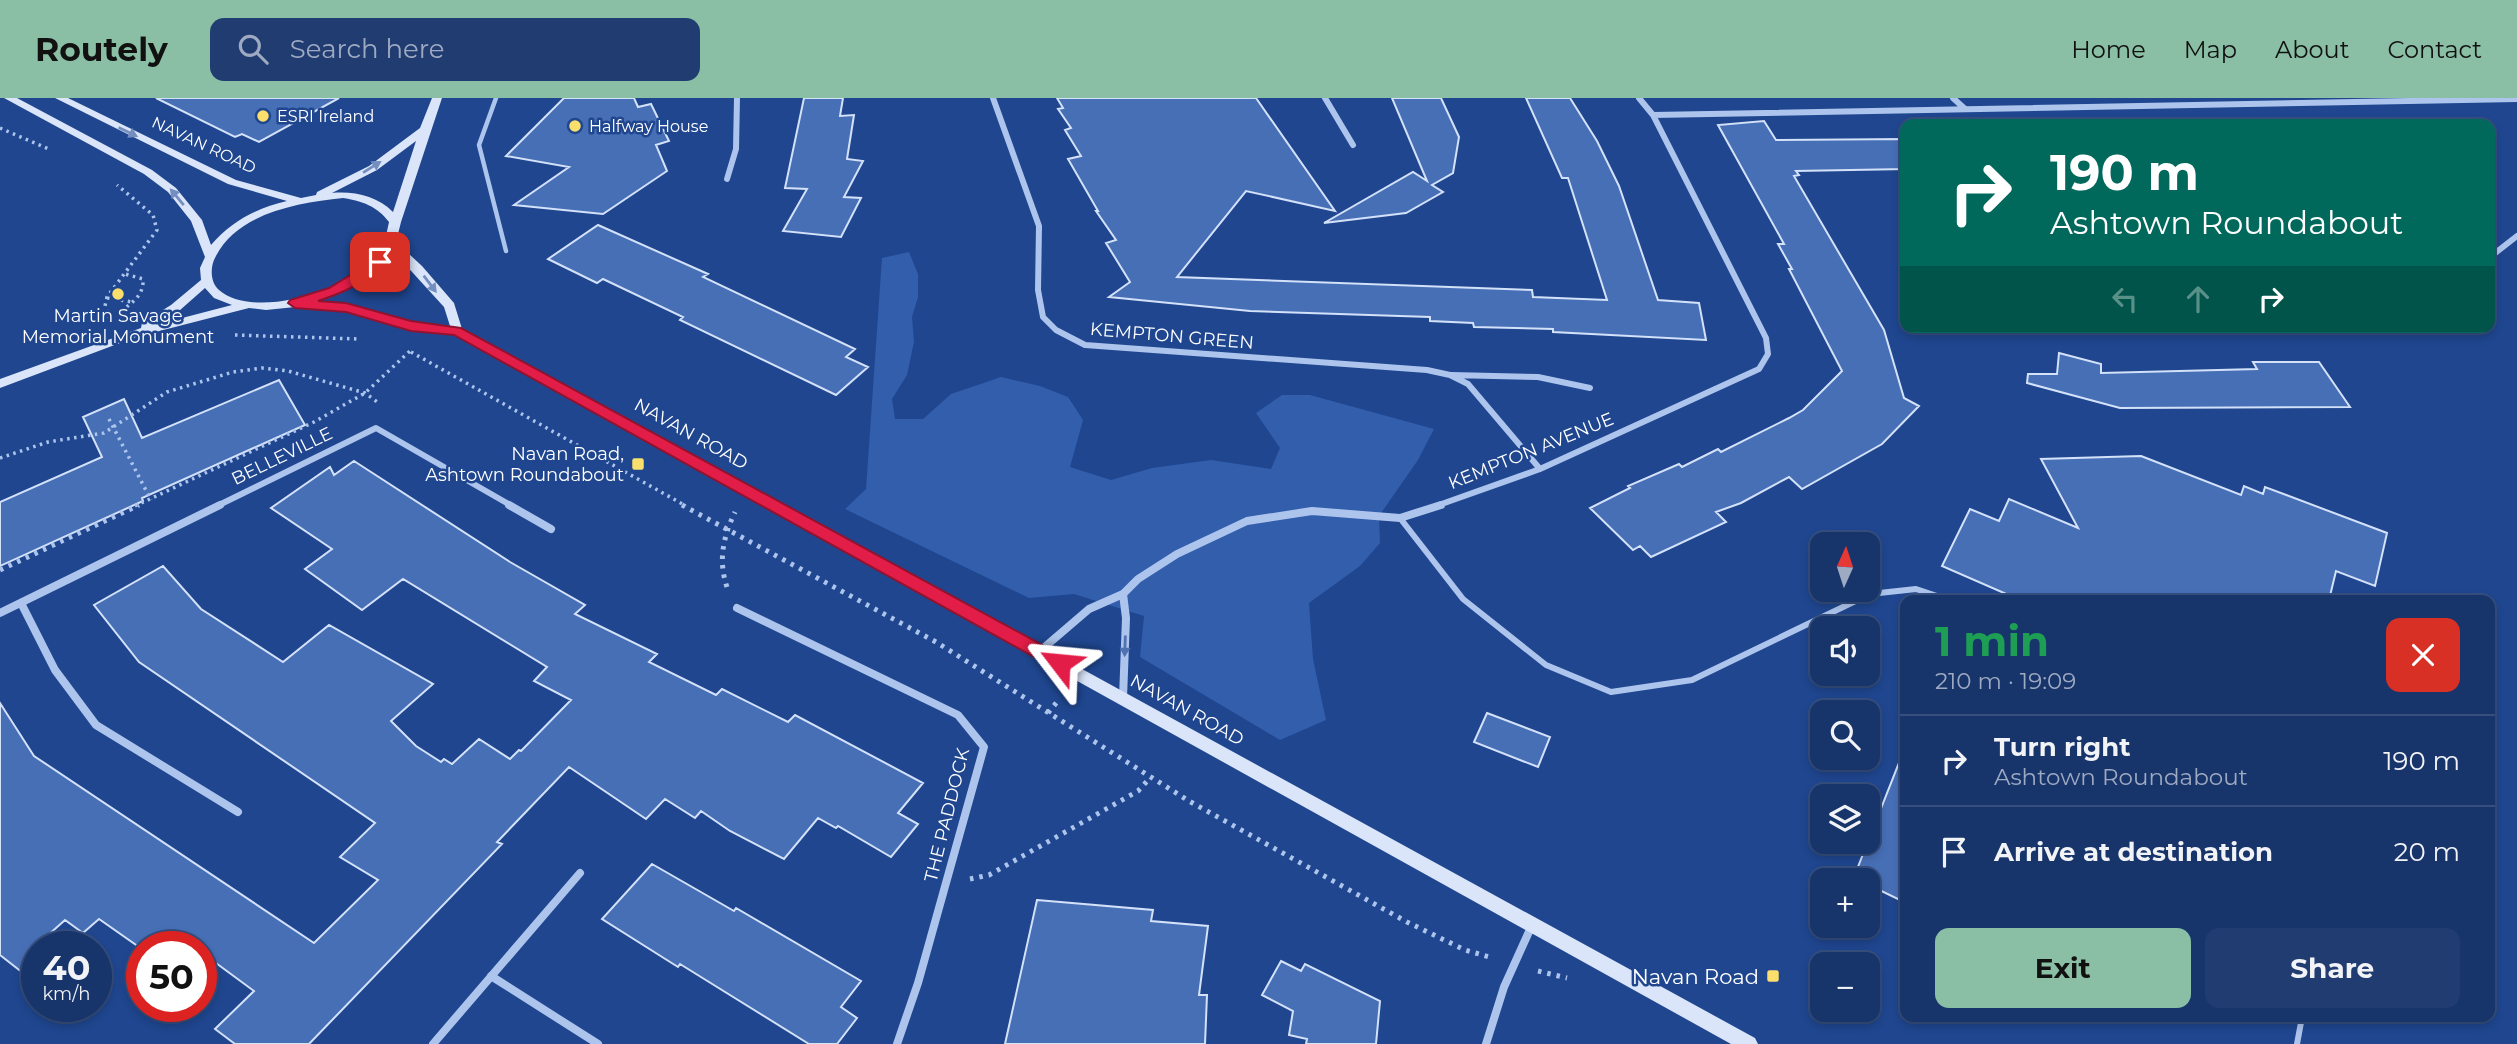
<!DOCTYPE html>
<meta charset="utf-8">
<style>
:root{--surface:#17346b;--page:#203c71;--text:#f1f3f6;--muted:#9eaac1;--line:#364f7e;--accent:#8abfa5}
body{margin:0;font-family:Montserrat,sans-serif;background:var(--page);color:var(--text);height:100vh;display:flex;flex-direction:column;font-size:26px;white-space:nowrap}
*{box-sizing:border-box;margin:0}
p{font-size:23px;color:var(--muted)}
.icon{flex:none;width:38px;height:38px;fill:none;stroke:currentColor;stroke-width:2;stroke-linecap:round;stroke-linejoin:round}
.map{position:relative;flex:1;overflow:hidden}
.side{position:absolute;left:1900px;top:497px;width:595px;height:427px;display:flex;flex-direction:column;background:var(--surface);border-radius:14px;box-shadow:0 4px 10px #0003,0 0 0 2px var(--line)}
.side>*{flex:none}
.hud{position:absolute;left:1900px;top:21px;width:595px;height:214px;border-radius:14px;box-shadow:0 4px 10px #0003,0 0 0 2px var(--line);background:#00695c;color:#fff;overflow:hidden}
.needle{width:46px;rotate:3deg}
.buttons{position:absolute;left:1810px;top:434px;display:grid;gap:14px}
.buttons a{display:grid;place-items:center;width:70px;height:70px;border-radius:14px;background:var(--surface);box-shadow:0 4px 10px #0003,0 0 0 2px var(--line);font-size:35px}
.speed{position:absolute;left:21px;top:833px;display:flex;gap:14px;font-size:35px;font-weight:700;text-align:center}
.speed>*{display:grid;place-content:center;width:91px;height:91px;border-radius:50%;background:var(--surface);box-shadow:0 4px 10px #0003,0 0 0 2px var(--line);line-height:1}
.speed small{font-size:18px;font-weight:400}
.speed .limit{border:10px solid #d22;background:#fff;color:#111}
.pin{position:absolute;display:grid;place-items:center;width:60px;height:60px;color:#fff;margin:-30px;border-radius:14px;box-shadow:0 4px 10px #0006}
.me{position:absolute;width:77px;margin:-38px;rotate:299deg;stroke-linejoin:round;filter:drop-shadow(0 0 5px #0008)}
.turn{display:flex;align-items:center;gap:24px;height:147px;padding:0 35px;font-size:32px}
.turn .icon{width:91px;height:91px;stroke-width:2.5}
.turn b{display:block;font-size:49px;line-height:60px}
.lanes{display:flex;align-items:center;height:66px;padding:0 35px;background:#0003;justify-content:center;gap:35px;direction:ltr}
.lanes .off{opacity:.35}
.round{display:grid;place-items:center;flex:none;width:74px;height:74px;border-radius:14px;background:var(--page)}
.overview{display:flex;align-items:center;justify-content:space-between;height:119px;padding:0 35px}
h1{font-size:42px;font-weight:700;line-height:52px;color:#1e9e55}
.cta{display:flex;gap:14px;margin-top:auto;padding:14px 35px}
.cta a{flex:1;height:80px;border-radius:14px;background:var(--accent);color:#111;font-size:28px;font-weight:700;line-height:80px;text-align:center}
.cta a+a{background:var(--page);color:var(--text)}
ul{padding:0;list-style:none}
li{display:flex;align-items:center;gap:21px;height:91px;padding:0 35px;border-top:2px solid var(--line)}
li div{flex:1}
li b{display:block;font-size:26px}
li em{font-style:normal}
header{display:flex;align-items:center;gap:42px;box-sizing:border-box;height:98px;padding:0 35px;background:var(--accent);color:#111}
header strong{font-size:33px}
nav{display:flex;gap:38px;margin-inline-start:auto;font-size:24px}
.search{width:490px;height:63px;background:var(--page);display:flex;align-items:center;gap:18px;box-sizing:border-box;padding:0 24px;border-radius:14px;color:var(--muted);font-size:26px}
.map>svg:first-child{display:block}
.green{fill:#325eac}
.building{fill:#476fb6;stroke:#d3e1f9;stroke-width:2}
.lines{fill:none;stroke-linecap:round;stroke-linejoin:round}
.path-far1{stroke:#adc5ed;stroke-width:3.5;stroke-dasharray:2.5 4.5;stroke-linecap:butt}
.path{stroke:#adc5ed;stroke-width:5;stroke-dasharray:3.5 6;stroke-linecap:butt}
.lane-far1{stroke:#adc5ed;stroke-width:4.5}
.lane{stroke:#adc5ed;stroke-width:6}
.street-far1{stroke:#adc5ed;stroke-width:6}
.street{stroke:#adc5ed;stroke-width:8}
.secondary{fill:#dae5fa;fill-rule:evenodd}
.oneway{fill:#738ebf}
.oneway2{fill:#5172b0}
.route{fill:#e11d48;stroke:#92132f;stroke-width:2}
.poi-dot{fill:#fbdf6d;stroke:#1f468f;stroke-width:2.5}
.labels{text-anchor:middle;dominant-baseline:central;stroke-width:5;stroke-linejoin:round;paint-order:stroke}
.far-poi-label{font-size:16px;fill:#fff;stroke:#1f468f;text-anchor:start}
.far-street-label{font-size:16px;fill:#fff;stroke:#1f468f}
.poi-label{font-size:18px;fill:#fff;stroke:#1f468f}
.street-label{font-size:18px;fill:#fff;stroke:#1f468f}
.near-poi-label{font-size:21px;fill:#fff;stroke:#1f468f;text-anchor:end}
</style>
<header>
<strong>Routely</strong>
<div class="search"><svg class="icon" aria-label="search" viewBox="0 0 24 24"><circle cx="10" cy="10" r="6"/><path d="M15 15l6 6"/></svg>Search here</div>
<nav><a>Home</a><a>Map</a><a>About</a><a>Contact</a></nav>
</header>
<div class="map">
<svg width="2517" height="946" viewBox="0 0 2517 946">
<rect width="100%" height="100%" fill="#1f468f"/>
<path class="green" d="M909,154l9,22v23l-6,20 2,25 -7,33 -15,24 3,20h28l28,-25 50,-17 39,9 28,11 15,23 -13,47 41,13 41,-12 59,-8 60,9 9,-21 -24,-35 26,-18h28l124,34 -16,31 -39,56 1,27 -20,23 -51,37 4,56 13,61 -46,20 -140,-83 4,-41 -70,-22 -45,4 -184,-89 21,-20 16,-231z"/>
<path class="building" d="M156,0h183l-80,44 -17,-8 -7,3z
M564,0h70l4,9 13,-3 18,37 -13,4 11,26 -64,43 -89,-9 55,-38 -63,-11z
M804,0h39l-3,18 14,-1 -7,44 16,2 -19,36 17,1 -20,39 -58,-6 24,-42 -22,-1z
M1057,0h199l79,113 -89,-20 -69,86 355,13 1,7 74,3 -39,-122h-6l-36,-80h44l27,43 22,45 39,114 41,3 7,37 -153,-8v-3l-79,-2 -1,-4 -43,-2v-4l-180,-6 -141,-14 21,-15 -24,-39 10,-3 -20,-29h2l-30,-52 13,-3 -16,-26 6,-2 -13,-19 5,-1z
M1392,0h49l18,39 -6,36 -21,12 11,7 -37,21 -82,10 89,-51 14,9z
M1764,23l12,19 130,-1v30l-110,2 3,4 -5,1 90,154 20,68 15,8 -37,38 -80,45 -13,-12 -48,26 -25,9 10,10 -75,35 -11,-11 -7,4 -43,-42 40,-20 -2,-2 51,-22 3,3 36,-18 3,3 68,-34 14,-8 39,-39 -53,-102h3l-14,-25h6l-66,-119z
M598,127l110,49 -5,3 152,72 -9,8 22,10 -32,28 -156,-75 3,-3 -80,-38 -6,4 -49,-24z
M2059,255l42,11v9l156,-4 -4,-7h66l31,45 -230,1 -93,-25 1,-9h29z
M279,282l26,45 -163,73 1,3 -143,65v-64l102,-45 -19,-40 41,-18 18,39z
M2141,358l100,39 3,-9 19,8 2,-7 122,46 -12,53 -39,-15 -7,29h-309l-78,-34 28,-57 29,12 10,-22 69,29 -37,-69z
M354,363l156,101 75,43 -10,9 82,40 -8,8 67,33 6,-6 66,33 7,-7 128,68 -25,30 20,11 -27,33 -53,-31 -2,2 -18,-10 -34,41 -54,-28 -29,-20 -6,7 -30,-19 -19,20 -77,-52 -72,75 5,2 -193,200h-74l-20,-15 39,-38 -53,-39v-5h-62l-40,-28 -16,14 -18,-13 -28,25v39l-37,-29v-252l34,53 280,187 64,-63 -38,-23 35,-34 -236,-161 -45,-57 69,-39 38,43 82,53 46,-37 104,59 -42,37 25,25 25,16 3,-3 8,5 27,-25 31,20 9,-9 2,1 50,-51 -37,-19 13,-14 -144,-88 -41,31 -57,-41 27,-20 -61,-41 59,-41 4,8z
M1487,615l63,24 -12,30 -64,-25z
M1904,652h2v153l-39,-19v-4l-13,-3z
M652,766l82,47 2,-3 125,73 -20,26 16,11 -20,26h-28l-129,-80 -2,3 -76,-48z
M1037,802l116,10 -2,11 57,5 -9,69h8l-2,49h-200z
M1281,863l20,10 4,-7 75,37 -4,43h-70l1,-5 -18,-4 4,-24 -31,-16z"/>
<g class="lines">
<path class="path-far1" d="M0,30l51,22
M107,200l25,4
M121,213c12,-9 23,-16 22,-32l-18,-5
M110,221l-5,-13 2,-9 50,-67 -4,-15 -36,-30
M235,237l124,4
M411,254l275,154
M109,321l42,81
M0,360l48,-16 56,-9 63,-41 66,-20 29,-4 26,3 77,22 15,11
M135,408l179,-84 51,-29 45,-42"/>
<path class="path" d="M682,407l254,137 253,159 218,121 58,28 28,8
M0,472l139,-65
M727,489c-9,-26 -4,-50 8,-75
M1048,615l9,-11
M970,781l19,-4 149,-84 12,-13
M1538,873l29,7"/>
<path class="lane-far1" d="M496,0l-17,47 27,106"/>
<path class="lane" d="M1400,420l63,81 83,66 65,27 81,-12 178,-86 46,-5 33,11
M2297,946l5,-27"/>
<path class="street-far1" d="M993,0l46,128 -1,64 5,27 13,13 29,15 342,25 23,5 18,9 72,85
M1325,0l28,47
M1953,0l11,10
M1653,17l864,-16
M727,81l9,-30 1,-51
M2490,159l27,-21
M1451,277l87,2 52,11
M217,408l159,-78 136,78
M1436,408l104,-37 219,-100 9,-15 -2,-16 -113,-223 -14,-17"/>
<path class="street" d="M509,407l42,24
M1123,496l3,24 -3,80
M21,505l34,67 41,55 142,87
M737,510l221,107 26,32 -66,236 -21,61
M0,515l220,-108
M1040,553l49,-42 34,-15 15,-15 39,-25 70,-33 65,-10 88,7 41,-13
M491,878l107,68
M433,946l147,-171
M1486,946l18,-57 28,-62"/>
<path class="secondary" d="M4,0h13l135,72 24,18 26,32 9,25c21,-24 46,-37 76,-44l-59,-17 -173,-86h13l168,82 65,18 15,-3 1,-3 52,-26 51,-38 12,-30h10l-41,124 -5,20 26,24 32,37 8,26 1293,709 3,6h-27l-1277,-709 -44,-5 -63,-18 -52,-5 -29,3 -17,-2 -113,29 -136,51v-9l141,-51 1,-5 29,-18 30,-25 -1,-12 5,-11 -14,-36 -23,-29 -24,-18zM416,43l-23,71c-16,-16 -39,-21 -61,-19l45,-23zM343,100c19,3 34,8 46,24 -3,15 -6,27 -17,38 -27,31 -118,60 -153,30 -8,-7 -9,-20 -5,-30 21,-47 83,-57 129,-62zM392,152l52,57 6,19 -40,-4 -63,-18 -31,-3c31,-9 57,-24 76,-51zM205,190l9,10 18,7 -73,19 20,-13z"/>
</g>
<defs><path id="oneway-solid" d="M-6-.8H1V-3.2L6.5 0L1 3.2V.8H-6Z" transform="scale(1.75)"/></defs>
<g class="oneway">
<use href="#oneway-solid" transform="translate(128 34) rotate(26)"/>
<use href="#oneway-solid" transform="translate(372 69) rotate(-32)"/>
<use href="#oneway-solid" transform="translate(177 99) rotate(-130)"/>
<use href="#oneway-solid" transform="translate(430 186) rotate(53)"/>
</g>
<use class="oneway2" href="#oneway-solid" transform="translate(1125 548) rotate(92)"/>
<path class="route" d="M380,159l6,5c-17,20 -44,31 -68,39l28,2 65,18 50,7 605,330 3,5 -3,5h-12l-600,-333 -43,-4 -65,-19 -51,-4 -7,-5 2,-3 39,-12z"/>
<g class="poi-dot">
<circle cx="263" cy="18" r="7"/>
<circle cx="575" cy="28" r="7"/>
<circle cx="118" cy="196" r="7"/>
<rect x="631" y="359" width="14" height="14" rx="3.5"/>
<rect x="1766" y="871" width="14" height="14" rx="3.5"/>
</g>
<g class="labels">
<g class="far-poi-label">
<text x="277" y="18">ESRI Ireland</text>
<text x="589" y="28">Halfway House</text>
</g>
<g class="far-street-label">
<text transform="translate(204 47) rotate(25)">NAVAN ROAD</text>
</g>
<g class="poi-label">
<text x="118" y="218">Martin Savage<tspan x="118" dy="21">Memorial Monument</tspan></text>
<text x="624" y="356" text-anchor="end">Navan Road,<tspan x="624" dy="21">Ashtown Roundabout</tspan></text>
</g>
<g class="street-label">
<text transform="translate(1172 238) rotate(5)">KEMPTON GREEN</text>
<text transform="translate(691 336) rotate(29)">NAVAN ROAD</text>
<text transform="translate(1531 353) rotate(-22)">KEMPTON AVENUE</text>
<text transform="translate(282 358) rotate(-26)">BELLEVILLE</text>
<text transform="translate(1187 612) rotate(29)">NAVAN ROAD</text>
<text transform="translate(947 717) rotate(-76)">THE PADDOCK</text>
</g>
<g class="near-poi-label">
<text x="1759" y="878">Navan Road</text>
</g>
</g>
</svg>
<div class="buttons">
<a><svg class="needle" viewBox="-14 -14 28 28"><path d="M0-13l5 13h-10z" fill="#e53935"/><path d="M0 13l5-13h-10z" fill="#9eaac1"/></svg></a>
<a><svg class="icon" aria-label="sound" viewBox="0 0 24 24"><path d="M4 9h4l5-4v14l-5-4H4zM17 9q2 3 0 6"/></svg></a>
<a><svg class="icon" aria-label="search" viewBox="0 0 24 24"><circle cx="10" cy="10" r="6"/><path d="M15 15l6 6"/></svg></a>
<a><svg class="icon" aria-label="layers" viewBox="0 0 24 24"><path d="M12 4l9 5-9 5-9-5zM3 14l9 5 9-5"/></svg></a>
<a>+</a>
<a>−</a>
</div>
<div class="speed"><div>40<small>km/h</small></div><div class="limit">50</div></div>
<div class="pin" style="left:380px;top:164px;background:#d93025"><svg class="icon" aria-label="arrive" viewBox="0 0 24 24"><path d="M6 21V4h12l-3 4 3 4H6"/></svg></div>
<svg class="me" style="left:1060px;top:565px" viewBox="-20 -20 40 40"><path d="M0-17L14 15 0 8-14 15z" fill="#e11d48" stroke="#fff" stroke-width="4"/></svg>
<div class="hud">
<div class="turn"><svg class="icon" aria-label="right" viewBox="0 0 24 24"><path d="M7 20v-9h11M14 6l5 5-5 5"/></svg><div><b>190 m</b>Ashtown Roundabout</div></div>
<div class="lanes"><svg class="icon off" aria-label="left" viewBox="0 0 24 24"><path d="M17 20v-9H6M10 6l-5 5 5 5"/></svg><svg class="icon off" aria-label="ahead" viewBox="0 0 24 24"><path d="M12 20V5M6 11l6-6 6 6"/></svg><svg class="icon" aria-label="right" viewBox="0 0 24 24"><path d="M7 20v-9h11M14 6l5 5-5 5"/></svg></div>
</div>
<section class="side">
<div class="overview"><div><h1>1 min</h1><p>210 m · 19:09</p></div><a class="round" style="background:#d93025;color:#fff"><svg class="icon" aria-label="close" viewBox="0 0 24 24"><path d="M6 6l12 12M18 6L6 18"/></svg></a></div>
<ul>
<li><svg class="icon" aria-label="right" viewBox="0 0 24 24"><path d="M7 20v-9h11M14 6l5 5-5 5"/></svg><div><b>Turn right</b><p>Ashtown Roundabout</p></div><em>190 m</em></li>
<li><svg class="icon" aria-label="arrive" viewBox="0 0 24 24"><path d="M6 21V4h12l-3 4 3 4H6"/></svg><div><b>Arrive at destination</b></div><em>20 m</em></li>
</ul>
<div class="cta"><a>Exit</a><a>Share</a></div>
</section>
</div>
